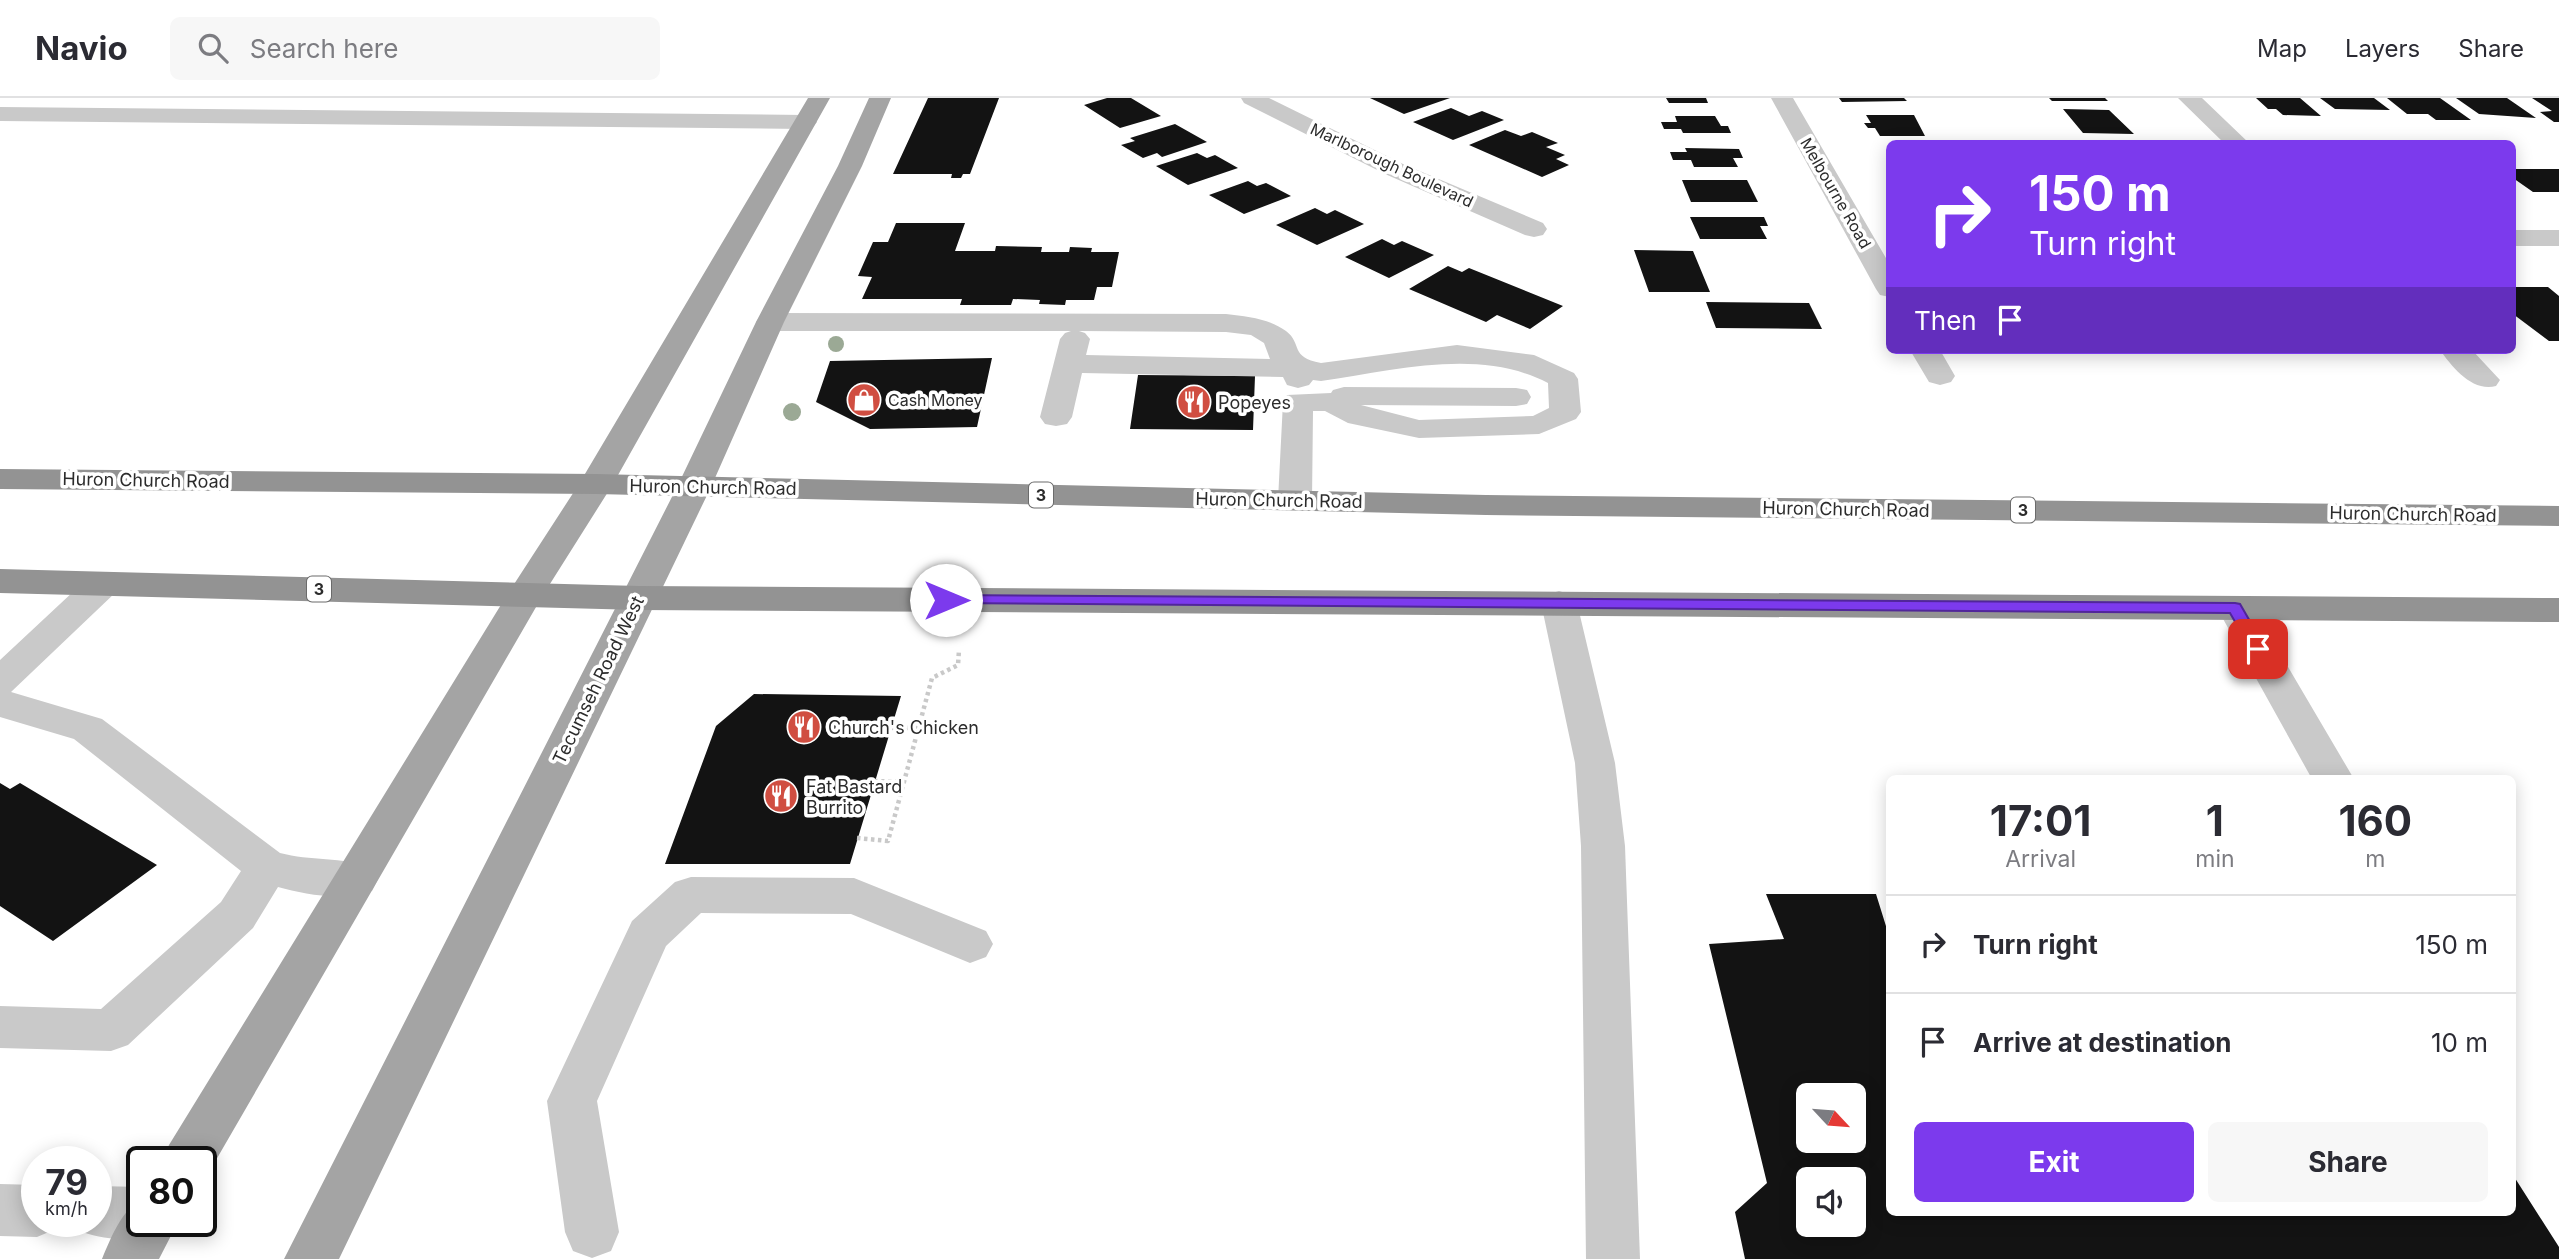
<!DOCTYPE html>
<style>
:root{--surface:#fff;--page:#f7f7f7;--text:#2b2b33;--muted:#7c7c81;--line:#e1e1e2;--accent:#7c3aed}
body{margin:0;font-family:Inter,sans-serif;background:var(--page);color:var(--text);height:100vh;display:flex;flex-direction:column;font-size:26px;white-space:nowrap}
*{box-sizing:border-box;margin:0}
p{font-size:23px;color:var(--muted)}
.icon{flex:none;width:38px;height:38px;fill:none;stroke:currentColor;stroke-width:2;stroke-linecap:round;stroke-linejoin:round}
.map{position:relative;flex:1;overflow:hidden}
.drawer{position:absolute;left:1886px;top:677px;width:630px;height:441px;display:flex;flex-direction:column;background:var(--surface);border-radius:10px;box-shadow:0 4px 18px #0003}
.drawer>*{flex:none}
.top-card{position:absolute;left:1886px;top:42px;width:630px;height:214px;border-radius:10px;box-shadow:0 4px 18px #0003;background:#7c3aed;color:#fff;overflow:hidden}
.needle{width:46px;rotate:116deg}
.buttons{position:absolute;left:1796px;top:985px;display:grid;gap:14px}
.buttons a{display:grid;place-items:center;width:70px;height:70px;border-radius:10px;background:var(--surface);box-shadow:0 4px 18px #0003;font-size:35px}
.speed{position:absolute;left:21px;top:1048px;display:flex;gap:14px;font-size:35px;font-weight:700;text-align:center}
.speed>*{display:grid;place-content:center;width:91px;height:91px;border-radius:50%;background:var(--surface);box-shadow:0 4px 18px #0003;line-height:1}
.speed small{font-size:18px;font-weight:400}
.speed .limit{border:4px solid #111;border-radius:10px;background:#fff;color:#111}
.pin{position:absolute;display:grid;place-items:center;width:60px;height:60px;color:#fff;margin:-30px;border-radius:14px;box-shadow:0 4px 10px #0006}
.me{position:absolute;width:77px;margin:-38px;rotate:90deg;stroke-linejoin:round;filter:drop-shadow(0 0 5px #0008)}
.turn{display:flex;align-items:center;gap:24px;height:147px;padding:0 28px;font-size:32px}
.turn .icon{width:91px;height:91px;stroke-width:2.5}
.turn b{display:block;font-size:49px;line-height:60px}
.then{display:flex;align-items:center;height:66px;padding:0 28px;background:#0003;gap:14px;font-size:26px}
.eta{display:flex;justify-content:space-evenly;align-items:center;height:119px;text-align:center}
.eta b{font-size:42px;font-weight:700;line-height:49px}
.cta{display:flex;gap:14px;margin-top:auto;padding:14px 28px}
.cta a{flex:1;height:80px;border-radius:10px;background:var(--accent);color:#fff;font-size:28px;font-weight:700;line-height:80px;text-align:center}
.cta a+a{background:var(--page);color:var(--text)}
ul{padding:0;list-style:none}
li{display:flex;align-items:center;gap:21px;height:98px;padding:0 28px;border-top:2px solid var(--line)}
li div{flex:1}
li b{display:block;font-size:26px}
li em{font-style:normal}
header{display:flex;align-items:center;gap:42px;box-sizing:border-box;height:98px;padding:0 35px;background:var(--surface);border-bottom:2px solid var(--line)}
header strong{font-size:33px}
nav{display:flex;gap:38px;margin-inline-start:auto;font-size:24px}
.search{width:490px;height:63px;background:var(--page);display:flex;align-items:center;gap:18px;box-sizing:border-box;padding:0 24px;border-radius:10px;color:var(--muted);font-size:26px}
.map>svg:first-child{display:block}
.building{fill:#131313;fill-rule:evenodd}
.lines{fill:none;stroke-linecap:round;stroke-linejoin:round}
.path{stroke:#c9c9c9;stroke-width:4.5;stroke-dasharray:3.5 3.5;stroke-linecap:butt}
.minor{fill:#c9c9c9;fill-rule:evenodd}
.major{fill:#a4a4a4;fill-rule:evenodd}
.highway{fill:#939393;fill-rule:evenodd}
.tree{fill:#9ba995}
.route{fill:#7c3aed;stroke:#51269a;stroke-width:2}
.labels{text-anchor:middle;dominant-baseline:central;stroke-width:7;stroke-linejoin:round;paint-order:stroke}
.far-street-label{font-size:16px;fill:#2c2c2c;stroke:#fff}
.far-poi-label{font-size:16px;fill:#2c2c2c;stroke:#fff;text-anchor:start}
.shield{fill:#fff;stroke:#6b6b6b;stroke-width:2}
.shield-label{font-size:16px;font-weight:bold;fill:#2c2c2c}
.poi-label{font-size:18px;fill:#2c2c2c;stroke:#fff;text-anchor:start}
.street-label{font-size:18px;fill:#2c2c2c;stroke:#fff}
</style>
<header>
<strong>Navio</strong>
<div class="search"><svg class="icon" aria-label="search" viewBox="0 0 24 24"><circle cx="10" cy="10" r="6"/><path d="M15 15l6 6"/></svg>Search here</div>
<nav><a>Map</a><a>Layers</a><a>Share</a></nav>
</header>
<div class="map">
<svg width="2559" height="1161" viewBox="0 0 2559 1161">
<rect width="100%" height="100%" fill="#fff"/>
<path class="building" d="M928,0h71l-29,76h-7l-2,4h-10l1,-4h-59z
M1107,0h24l30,18 -41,12 -36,-23z
M1370,0h80l-46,16z
M1666,0h40l2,5h-39z
M1839,0h65l3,3 -65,1z
M2049,0h56l3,3h-56z
M2256,0h44l21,18 -38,-1 -7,-6h-8z
M2320,0h54l16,12 -55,-1z
M2387,0h53l31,22h-35l-8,-6h-21z
M2456,0h51l29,20 -57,-4z
M2532,0h27v24h-5l-14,-10 12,-1z
M1451,10l18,8 13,-5 22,9 -51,20 -40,-18z
M2063,11l46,1 25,24 -51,-1z
M1866,17h48l11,21h-45l-5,-8h-7l-4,-5h7z
M1675,18h40l6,10h7l3,7h-48l-2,-4h-17l-3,-7h16z
M1175,26l32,18 -45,15 -5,-4 -14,5 -22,-13 14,-4 -5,-3z
M1505,32l16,6 11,-4 26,11 -12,4 19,8 -9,4 13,6 -27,12 -73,-32z
M1685,50l54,1 4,9h-10l5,9h-44l-3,-7h-18l-3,-8h17z
M1197,55l10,5 8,-3 23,13 -50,17 -32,-19z
M2513,71h46v23h-26l-20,-14z
M1682,82h65l11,22h-67z
M1248,83l9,5 9,-3 25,13 -47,18 -35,-19z
M1315,110l12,6 8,-4 29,14 -47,21 -41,-20z
M1690,119h74l4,9h-8l7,13h-67z
M896,125h69l-10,28h40l1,-5 46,1 -1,5h28l1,-5 22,1 -1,4h28l-7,35h-15l-3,13h-28l-1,5 -26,-1 1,-4 -27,-1 -2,6h-51l2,-6h-100l10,-22 -14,-1 15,-34h15z
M1382,141l12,6 8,-4 32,14 -45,23 -44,-21z
M1634,152l59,1 17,41h-61z
M1448,168l14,6 7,-4 94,38 -33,23 -33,-14 -11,7 -77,-33z
M2513,189h35l11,9v45h-10l-36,-27z
M1706,204l103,1 13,26 -106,-1z
M992,260l-15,69 -107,2 -54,-27 14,-41z
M1138,277l117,1 -2,54 -123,-1z
M754,596l147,2 -51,168h-185l51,-138z
M0,685l10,6 10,-6 137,82 -104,76 -53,-35z
M1766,796h110l14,45v274h623v-38l46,72v12h-814l-10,-47 32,-29 -58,-239 75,-5zM1808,998h45v45h-45zM1808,1082h45v45h-45z"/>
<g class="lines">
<path class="path" d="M892,630h26
M874,683l29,1
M857,740l31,3 44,-163 26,-13 1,-15"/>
<path class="minor" d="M1241,0h28l134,66 140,59 4,6 -4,6 -9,2 -9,-2 -140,-61 -141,-71z
M1771,0h22l97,167v32l-10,-2 -4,-6z
M2178,0h24l48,46h-25z
M0,9l805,8 8,2 4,5 -4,5 -8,2 -805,-8z
M2513,132h46v16h-46z
M770,215l456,1c22,3 42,4 60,17 17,13 3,26 35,32l136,-18 77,10 40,18 4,6 3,33 -5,7 -37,15 -120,4 -71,-15 -23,-12h-12l-1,89 -5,7 -12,3 -12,-3 -5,-7 5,-98 4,-7 44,-2 2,-3 11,-3 172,1 11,2 4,7 -4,7 -11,2 -155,-1 58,15 114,-4 16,-8 -1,-25c-69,-36 -154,-12 -227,-2l-8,-1 -4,5 -11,3 -11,-3 -4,-8 -201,-4 -10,44 -5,7 -11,2 -11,-2 -5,-7 20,-78 5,-6 6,-2h-301l-10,-3 -4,-6 4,-6zM1079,233l147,1 25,3 13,8 6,16 -184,-4 4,-16 -5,-6z
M1910,252h30l15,26 -4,6 -11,3 -11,-3z
M2440,252h32l28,30 -4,6c-24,6 -43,-18 -56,-36z
M103,474l13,4 5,8 -5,8 -105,100 91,27 178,134c30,8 62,4 92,14l6,12 -6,12c-29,10 -66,4 -94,-4l-25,41 -125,117 -17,6 -111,-3v-42l101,3 120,-107 20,-31 -167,-132 -74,-22v-57l90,-84z
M1559,493l13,4 5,8 38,160 10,83 15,413h-54l-5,-413 -6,-83 -34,-160 5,-8z
M2235,498l13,3 106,180h-42l-95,-171 5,-9z
M691,779l163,1 132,53 7,13 -7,13 -16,6 -119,-49 -150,-1 -35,33 -69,155 22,131 -8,19 -19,7 -19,-7 -8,-19 -18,-131 85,-180 43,-39z
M0,1086l37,1v37h22l-3,7 -19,8 -37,-1z
M96,1088l46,1v35h23l-4,9c-27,11 -57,10 -84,-1l-4,-8h23z"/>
<path class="major" d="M808,0h22l-217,386 -70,111 -338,584 -4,2v-19h-40l8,-17 338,-550 72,-111z
M869,0h22l-29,68 -78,156 -73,165 -372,772h-55l393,-772 79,-165 82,-156z
M142,1102v22h36l-19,37h-57c8,-19 20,-51 40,-59z"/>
<path class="highway" d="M0,371l596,5 890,21 1073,11v20l-1073,-11 -890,-21 -596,-5z
M0,471l639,17 1920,12v24l-1920,-12 -639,-17z"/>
</g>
<g class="tree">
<circle cx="836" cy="246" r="8"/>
<circle cx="792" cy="314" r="9"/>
</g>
<path class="route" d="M946,497l1289,8 5,1 26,45 -2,4h-11l-23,-40 -1289,-10 -2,-3 2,-4z"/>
<defs>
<g id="shop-disc" transform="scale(1.75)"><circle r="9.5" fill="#d04e41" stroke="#fff"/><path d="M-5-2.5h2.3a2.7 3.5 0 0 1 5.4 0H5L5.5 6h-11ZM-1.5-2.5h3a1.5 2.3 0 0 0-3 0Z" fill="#fff"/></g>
<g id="restaurant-disc" transform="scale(1.75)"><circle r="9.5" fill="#d04e41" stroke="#fff"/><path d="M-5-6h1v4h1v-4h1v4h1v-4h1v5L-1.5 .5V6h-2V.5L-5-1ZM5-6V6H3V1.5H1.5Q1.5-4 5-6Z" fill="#fff"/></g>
</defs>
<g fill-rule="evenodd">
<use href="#shop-disc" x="864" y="302"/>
<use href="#restaurant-disc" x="1194" y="304"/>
<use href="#restaurant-disc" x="804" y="629"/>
<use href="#restaurant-disc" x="781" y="698"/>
</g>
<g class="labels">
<g class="far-street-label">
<text transform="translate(1392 67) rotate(25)">Marlborough Boulevard</text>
<text transform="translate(1836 95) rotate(60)">Melbourne Road</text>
</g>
<g class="far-poi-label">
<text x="888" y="302">Cash Money</text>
</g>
<g class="shield">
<rect x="1029" y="384.5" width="24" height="25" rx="5"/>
<rect x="2011" y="399.5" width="24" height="25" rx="5"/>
<rect x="307" y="478.5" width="24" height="25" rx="5"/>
</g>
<g class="shield-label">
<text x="1041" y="397">3</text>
<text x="2023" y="412">3</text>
<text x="319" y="491">3</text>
</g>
<g class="poi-label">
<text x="1218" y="304">Popeyes</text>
<text x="828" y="629">Church's Chicken</text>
<text x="806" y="688">Fat Bastard<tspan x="806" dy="21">Burrito</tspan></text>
</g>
<g class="street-label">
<text transform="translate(146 382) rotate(1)">Huron Church Road</text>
<text transform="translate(713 389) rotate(1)">Huron Church Road</text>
<text transform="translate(1279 402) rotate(1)">Huron Church Road</text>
<text transform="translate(1846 411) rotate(1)">Huron Church Road</text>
<text transform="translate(2413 416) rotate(1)">Huron Church Road</text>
<text transform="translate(598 582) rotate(-64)">Tecumseh Road West</text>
</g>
</g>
</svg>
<div class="buttons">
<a><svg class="needle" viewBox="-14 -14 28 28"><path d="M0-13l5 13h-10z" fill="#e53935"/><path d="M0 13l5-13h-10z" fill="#7c7c81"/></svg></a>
<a><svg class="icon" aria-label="sound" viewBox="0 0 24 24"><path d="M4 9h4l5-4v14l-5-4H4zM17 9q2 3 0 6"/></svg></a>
</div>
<div class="speed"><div>79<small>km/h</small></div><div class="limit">80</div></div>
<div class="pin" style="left:2258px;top:551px;background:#d93025"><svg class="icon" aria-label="arrive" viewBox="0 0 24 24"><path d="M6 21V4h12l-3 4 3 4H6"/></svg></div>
<svg class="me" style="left:946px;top:502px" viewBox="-20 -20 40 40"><circle r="19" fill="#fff"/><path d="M0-13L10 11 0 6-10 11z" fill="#7c3aed"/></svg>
<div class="top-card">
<div class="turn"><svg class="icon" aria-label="right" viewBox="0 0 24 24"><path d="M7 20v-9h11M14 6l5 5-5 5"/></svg><div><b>150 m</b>Turn right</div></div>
<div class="then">Then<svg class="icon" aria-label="arrive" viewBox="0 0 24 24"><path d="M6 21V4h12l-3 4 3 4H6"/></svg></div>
</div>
<section class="drawer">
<div class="eta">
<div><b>17:01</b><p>Arrival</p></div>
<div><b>1</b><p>min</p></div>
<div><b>160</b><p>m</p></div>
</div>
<ul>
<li><svg class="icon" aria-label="right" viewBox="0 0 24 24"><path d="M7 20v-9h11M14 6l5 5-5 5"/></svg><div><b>Turn right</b></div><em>150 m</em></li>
<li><svg class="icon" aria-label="arrive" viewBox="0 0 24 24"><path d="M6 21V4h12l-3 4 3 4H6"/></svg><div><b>Arrive at destination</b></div><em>10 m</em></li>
</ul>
<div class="cta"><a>Exit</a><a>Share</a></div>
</section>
</div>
